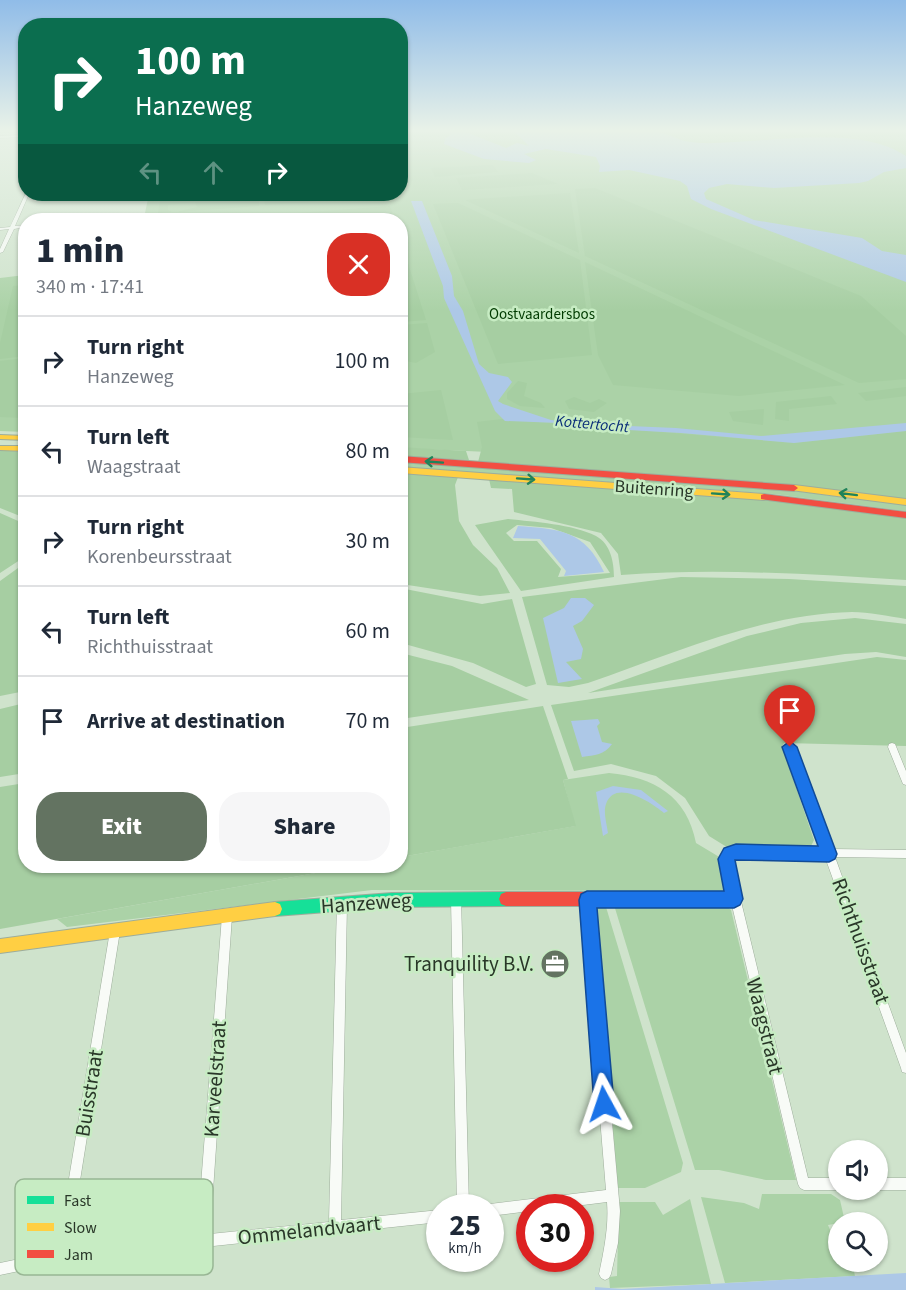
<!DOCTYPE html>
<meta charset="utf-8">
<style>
:root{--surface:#fff;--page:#f6f6f7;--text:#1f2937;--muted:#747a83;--line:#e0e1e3;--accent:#637361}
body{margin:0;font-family:"Source Sans 3",sans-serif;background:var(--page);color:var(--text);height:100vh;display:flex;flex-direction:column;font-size:22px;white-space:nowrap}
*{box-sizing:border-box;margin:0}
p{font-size:20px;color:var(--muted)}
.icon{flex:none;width:33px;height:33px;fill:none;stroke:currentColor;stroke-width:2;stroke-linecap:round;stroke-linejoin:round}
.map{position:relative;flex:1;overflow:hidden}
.side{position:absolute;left:18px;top:213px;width:390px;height:660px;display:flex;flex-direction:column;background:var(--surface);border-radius:24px;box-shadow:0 2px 4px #0004}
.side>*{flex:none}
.banner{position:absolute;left:18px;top:18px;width:390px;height:183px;border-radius:24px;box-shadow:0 2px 4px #0004;background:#0b6e4f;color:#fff;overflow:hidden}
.tools{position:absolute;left:828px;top:1140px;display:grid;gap:12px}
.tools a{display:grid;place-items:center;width:60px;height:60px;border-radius:50%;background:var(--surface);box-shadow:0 2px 4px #0004;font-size:30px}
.speed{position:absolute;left:426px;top:1194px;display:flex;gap:12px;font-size:30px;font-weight:700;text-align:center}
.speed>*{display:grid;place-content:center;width:78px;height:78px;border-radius:50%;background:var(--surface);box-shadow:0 2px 4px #0004;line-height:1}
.speed small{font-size:15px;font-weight:400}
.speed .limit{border:9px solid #d22;background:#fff;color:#111}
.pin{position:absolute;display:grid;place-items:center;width:51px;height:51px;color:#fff;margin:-62px -26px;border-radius:50% 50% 50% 0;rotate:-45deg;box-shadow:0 0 6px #0007}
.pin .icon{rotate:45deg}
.me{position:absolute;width:66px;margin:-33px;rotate:355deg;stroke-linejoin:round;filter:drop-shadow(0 0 4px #0008)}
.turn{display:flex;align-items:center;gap:21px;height:126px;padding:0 18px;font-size:27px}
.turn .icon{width:78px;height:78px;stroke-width:2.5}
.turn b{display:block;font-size:42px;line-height:51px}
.lanes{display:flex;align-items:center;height:57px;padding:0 18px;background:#0003;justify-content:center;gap:30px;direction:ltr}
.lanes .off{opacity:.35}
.round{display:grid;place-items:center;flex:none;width:63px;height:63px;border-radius:24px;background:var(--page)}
.head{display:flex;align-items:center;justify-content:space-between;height:102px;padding:0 18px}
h1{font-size:36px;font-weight:800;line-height:45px}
.action{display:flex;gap:12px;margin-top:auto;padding:12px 18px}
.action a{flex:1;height:69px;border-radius:24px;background:var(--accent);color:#fff;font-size:24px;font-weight:800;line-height:69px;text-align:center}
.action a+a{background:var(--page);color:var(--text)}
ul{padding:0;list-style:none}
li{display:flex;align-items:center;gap:18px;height:90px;padding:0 18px;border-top:2px solid var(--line)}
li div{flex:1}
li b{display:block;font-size:22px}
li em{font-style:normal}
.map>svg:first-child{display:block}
.green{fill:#abd2a7}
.forest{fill:#a6cea2;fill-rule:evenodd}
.water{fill:#adc8e7}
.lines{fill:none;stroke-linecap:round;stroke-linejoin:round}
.street-casing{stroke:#9dad9b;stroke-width:1}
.fast-casing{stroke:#9dad9b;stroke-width:2}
.slow-casing{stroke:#9dad9b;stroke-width:2}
.jam-casing{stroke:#9dad9b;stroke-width:2}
.street{fill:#f8fbf7;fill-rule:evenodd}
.fast{fill:#16e098;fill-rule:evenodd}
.slow{fill:#ffcf43;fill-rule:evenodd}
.jam{fill:#f24e42;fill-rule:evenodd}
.oneway{stroke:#20835a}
.route{fill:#1a73e8;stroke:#114b97;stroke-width:1.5}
.labels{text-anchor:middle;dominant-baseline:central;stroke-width:5;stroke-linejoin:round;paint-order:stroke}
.far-park-label{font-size:15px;fill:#003b00;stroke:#c7ecc3}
.far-water-label{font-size:16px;font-style:italic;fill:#092d78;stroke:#c7ecc3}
.street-label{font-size:18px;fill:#293728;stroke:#c7ecc3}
.near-street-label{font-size:21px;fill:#293728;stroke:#c7ecc3}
.near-poi-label{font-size:21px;fill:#293728;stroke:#c7ecc3;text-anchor:end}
.key{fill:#c7ecc3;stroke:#98b694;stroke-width:1.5}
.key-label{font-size:16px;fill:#293728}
</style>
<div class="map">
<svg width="906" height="1290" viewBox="0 0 906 1290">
<rect width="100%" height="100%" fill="#cfe3cc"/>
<path class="green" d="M401,130h505v354l-312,-27 -193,-9 -1,-228h-255l8,-3 -104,3 96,-7 4,-19h251z
M25,275v157l-25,-1v-153z
M400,462l386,28 120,15v6l-132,-17 -373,-27z
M609,773c45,4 78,23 87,70l25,15 3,33 -352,-1 -305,37 -10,-8 298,-53h45l1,-9 174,-31 -12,-46z
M614,905h111l6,5 65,270h-30l-47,-10h-24z
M606,907l77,256 -2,9 -36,16h-27l-24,-280z
M762,1194h69l9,6 5,22 -17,3 10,24v13h14l3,14 -130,7 -24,-86 43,6 15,6z
M690,1199l21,85 -101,4 -1,-11 8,-1 2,-74h36l8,13z"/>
<path class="forest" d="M493,165l5,7 -63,5 -4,-9z
M532,173l26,11 -96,6 -6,-12z
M595,188l266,108 45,40v43l-47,4 -274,-127 -10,-67z
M570,193l9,60 -114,-53 11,-1z
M161,194h98v12l-83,6 21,-5 -2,-5 -27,3v5l4,2 -14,1z
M263,194h114l-10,4 -102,7z
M458,203l122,57 12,95 -94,9 -65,-160z
M390,206l5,14h-123l-1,-5z
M401,260h6l19,60 -25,2z
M585,262l260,123 -106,11 -126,-11 -15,-30z
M25,285v71l-25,3v-16l13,-57z
M427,323l8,29 -19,11 -15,-3v-35z
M25,358v60l-25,-1v-56z
M518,381l9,2 -3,13 17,7 4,5 -25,-2 -13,-7v-6z
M906,387v9l-40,5 -8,-8z
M441,390l12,50 -52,-3v-43z
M831,396l6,8 -48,5v12l-14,-2 1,-17z
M574,397l16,6 9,-4 8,4 -13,9 -25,-3 -4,-8z
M764,409l-1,16 -30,-4 -4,-9z
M502,419l292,24 112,-12v68l-428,-37 4,-15 -5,-25z
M400,447l66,4 3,9 -68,-4z
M0,450l25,2v66l-25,-10z
M400,474l58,3 -3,8 4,36 14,24 24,23 13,25 -30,3 -79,-12z
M489,479l270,20 147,18v63c-95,-6 -190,-12 -285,-5l-3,-21 -17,-21 -87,-21 -2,-23 -21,-1z
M0,513l25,11 1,32 -26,17z
M508,519c27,3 64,5 88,17 15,8 18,27 18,41l-93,14 -46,-66zM517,525l34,3 39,14 20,31 -52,4 3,-8 -24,-28h-23l-8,-8z
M25,563v128l-25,5v-115z
M681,577l108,2 117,7v33c-18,-3 -37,-7 -54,-7 -92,2 -179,42 -264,71l-19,4 -22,-2 -25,-88z
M400,588l82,16 30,-5 24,85 -10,3 -53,-24 -72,-20z
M855,618l51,6v33l-30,-5 -31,2 -257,39 159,-57 54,-13z
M401,653l51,13 77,34 -128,19z
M877,657l29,3v86l-122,-3 -2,3 32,94 -3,6 -81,3 -21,-13 -24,-38 -29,-22 -45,-12 -37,7 -23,-66z
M25,703v70l-25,4v-68z
M543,706l25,73 -5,1 13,46 -175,31v-129z
M25,783l1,83h329l-355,63v-142z"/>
<path class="water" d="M446,130h15l45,18 11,-5 12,3 -16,-16h142l29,11 15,2c61,2 156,-21 207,13v12l-22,4 -16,9 -9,2 -85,5 -47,-4 -18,4 -5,5 2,6 48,21 108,18 20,13 24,4v27l-195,-73 -20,-10 -4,-13 -7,-5 -51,-11 -30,2 1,-6 -4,-9 -50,-8 -22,5 12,6 -7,3 -45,-4 -40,-15 1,-5 6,-5z
M411,201h11l30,75 2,20 9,15 16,53 10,9 19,4 4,5 -14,19 5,3 48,16 31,4 94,4 85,8 145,-13v8l-112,12 -113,-10 -88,-5 -34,-5 -54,-2 -10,-10 -51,-113 -1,-12z
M518,526c43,3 67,5 86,46l-40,4 2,-5 -26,-32 -27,-1z
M571,598h14l9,7 -12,16 -9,5 10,23 -2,10 -15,3 16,17 -24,4 -15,-65 21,-10z
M598,719l2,4 -3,3 5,16 10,2c-8,11 -17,11 -30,13l-11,-36z
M613,786l28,4 27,21 -4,2c-12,-10 -49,-35 -58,-9 -3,8 1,21 2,29l-5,3 -7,-44z
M906,1273v17h-311v-3l27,2z"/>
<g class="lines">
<g class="street-casing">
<path id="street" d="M26,135v2l-26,1v-2z
M26,193l3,1 -14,32 11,-1v2l-12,2 -11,23 -3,1v-4l9,-20 -9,1v-2l10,-1z
M175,215l1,1 -2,1 -54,3h-13l2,-1z
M790,743l3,1 1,3 37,102 75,1v8l-71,-1 71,196v20l-4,-1 -1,-4 -76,-211 -89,-1 -5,4 77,318h30l1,12h-35l-4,-2 -2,-4 -77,-325 6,-8 9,-3 86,1 -36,-102 1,-3z
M892,743l3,1 11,27v14l-3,-1 -15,-37 1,-3z
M456,893l3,2 2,3 8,310h-12l-6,-310 2,-3z
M587,895l3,2 2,3 28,311 -2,32 -7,31 -2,4 -4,2 -4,-2 -2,-4c5,-24 10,-48 8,-72l-48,6h-29v3l-40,5v-8h-5l1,-2 4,-2 116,-14 -24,-290 2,-3z
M342,898l3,2 2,3 -6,317 99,-10v12l-378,40 -62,13v-12l57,-12 53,-320 2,-3 3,-2 3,2 2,3 -51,318 128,-13 25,-320 2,-3 3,-2 3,2 2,3 -22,318 119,-12 8,-319 2,-3z
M878,1178h28v12h-29z"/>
</g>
<g class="fast-casing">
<path id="fast" d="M506,892l5,2 2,5 -2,5 -5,2 -114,1 -117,9 -5,-2 -2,-5 2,-5 5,-2 117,-9z"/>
</g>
<g class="slow-casing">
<path id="slow" d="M0,435l26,1v4l-26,-1z
M0,446h26v5l-26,-1z
M400,467l364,27 4,3 -4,3 -364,-27z
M794,485l112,14v6l-115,-15v-4z
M275,902l5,2 2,5 -2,5 -5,2 -275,37v-14z"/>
</g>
<g class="jam-casing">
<path id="jam" d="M400,456l394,29 4,3 -4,3 -394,-29z
M764,494l142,18v6l-145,-19v-4z
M506,892h228l5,2 2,5 -2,5 -5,2h-228l-5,-2 -2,-5 2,-5z"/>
</g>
<use href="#street" class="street"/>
<use href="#fast" class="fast"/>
<use href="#slow" class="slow"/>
<use href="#jam" class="jam"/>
</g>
<defs><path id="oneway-shaft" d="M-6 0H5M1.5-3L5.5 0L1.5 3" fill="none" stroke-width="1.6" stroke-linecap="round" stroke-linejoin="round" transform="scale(1.5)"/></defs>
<g class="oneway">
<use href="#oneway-shaft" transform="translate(434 462) rotate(-176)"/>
<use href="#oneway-shaft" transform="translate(526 479) rotate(4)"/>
<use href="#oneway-shaft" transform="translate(721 494) rotate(4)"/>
<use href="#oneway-shaft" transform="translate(848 494) rotate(-173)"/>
</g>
<linearGradient id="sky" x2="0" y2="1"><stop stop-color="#90bce8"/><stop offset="0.42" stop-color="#e9f2e8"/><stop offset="1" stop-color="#e9f2e8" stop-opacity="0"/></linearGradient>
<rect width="906" height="311" fill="url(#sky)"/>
<path class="route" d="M790,741l7,6 40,107 -2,5 -6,3 -94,-2 8,39 -3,6 -6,3h-137l17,196 -3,8 -7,3 -7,-3 -3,-8 -15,-204 2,-6 6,-3h137l-6,-32 6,-11 12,-4 82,2 -36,-99z"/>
<defs>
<g id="office-disc" transform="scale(1.5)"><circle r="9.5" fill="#637361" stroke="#c7ecc3"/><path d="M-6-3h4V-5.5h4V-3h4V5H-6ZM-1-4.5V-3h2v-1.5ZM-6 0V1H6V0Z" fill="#fff"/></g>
</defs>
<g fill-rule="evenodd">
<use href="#office-disc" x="555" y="964"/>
</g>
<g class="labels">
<g class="far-park-label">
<text x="542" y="314">Oostvaardersbos</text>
</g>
<g class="far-water-label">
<text transform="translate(592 424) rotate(5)">Kottertocht</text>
</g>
<g class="street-label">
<text transform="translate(654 489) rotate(4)">Buitenring</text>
</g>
<g class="near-street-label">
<text transform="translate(366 903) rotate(-4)">Hanzeweg</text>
<text transform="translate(861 941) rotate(70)">Richthuisstraat</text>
<text transform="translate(765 1026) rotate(76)">Waagstraat</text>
<text transform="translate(215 1079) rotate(-86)">Karveelstraat</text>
<text transform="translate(89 1093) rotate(-81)">Buisstraat</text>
<text transform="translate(309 1230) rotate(-6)">Ommelandvaart</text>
</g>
<g class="near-poi-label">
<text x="534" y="964">Tranquility B.V.</text>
</g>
</g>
<rect x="15" y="1179" width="198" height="96" rx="9" class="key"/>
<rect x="27" y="1196" width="27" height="8" fill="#16e098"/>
<rect x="27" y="1223" width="27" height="8" fill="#ffcf43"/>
<rect x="27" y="1250" width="27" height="8" fill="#f24e42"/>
<g class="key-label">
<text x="64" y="1206">Fast</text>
<text x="64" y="1233">Slow</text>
<text x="64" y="1260">Jam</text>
</g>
</svg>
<div class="tools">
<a><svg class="icon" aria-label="sound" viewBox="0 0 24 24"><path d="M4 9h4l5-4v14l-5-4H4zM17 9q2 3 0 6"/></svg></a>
<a><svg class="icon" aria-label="search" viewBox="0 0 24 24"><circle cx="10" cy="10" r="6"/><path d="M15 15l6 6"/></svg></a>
</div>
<div class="speed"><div>25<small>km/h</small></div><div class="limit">30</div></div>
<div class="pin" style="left:790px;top:747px;background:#d93025"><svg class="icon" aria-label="arrive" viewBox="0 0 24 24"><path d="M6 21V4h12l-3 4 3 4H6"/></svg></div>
<svg class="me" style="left:604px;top:1104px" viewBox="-20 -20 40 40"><path d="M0-17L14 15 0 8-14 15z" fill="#1a73e8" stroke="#fff" stroke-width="4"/></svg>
<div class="banner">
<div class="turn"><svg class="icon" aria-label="right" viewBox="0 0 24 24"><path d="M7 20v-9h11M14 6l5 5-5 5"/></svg><div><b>100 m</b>Hanzeweg</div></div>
<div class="lanes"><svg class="icon off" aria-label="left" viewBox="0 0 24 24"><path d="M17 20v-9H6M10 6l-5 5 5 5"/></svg><svg class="icon off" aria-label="ahead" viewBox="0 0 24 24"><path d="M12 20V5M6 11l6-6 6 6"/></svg><svg class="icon" aria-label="right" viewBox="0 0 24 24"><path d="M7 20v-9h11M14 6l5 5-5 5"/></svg></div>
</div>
<section class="side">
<div class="head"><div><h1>1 min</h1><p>340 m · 17:41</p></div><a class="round" style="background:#d93025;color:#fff"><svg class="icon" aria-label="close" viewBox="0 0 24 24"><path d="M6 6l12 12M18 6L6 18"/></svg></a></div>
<ul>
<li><svg class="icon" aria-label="right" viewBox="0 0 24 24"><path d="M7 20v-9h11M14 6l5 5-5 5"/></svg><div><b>Turn right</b><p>Hanzeweg</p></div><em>100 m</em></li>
<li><svg class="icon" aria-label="left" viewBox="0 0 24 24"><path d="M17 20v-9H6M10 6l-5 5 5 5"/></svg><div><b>Turn left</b><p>Waagstraat</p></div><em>80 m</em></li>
<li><svg class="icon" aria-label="right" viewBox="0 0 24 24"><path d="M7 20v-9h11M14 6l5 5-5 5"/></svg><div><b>Turn right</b><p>Korenbeursstraat</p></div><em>30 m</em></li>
<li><svg class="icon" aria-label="left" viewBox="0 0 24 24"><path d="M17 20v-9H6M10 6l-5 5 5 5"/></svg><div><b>Turn left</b><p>Richthuisstraat</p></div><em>60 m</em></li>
<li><svg class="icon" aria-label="arrive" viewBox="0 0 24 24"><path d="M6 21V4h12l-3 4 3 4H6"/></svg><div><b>Arrive at destination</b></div><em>70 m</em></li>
</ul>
<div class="action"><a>Exit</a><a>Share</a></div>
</section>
</div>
